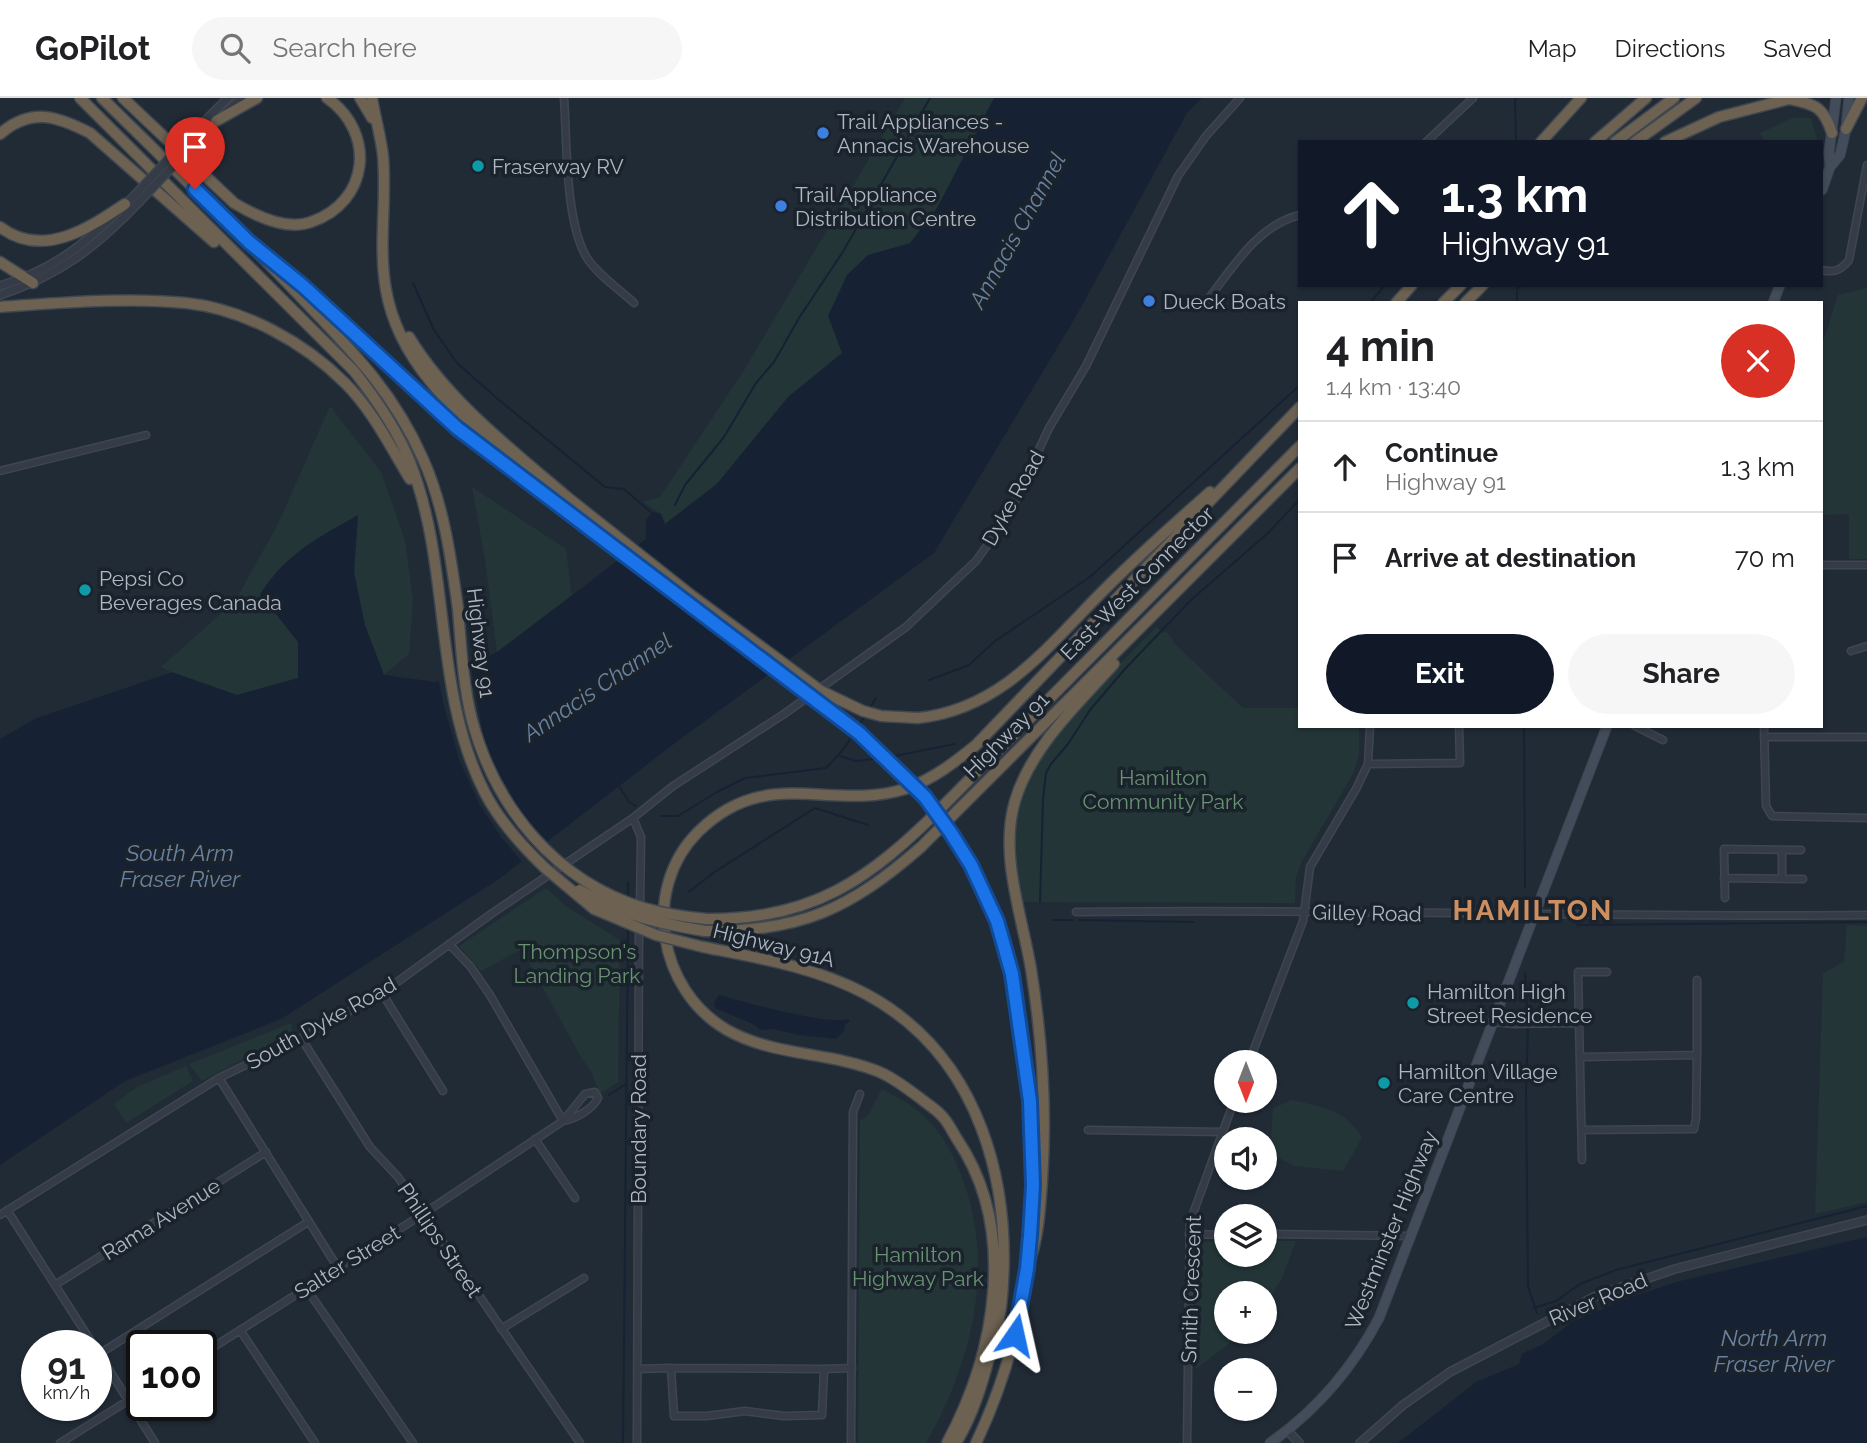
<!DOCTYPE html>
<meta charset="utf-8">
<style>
:root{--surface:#fff;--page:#f6f6f6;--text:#202124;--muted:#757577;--line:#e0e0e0;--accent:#111827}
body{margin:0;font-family:Raleway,sans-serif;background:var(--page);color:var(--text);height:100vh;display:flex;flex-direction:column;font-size:26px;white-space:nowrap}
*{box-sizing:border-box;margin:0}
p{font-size:23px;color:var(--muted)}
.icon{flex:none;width:38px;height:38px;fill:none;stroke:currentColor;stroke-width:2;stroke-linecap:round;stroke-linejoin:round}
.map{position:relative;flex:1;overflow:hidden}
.details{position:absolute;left:1298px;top:203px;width:525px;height:427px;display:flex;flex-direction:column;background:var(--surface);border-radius:0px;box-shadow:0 2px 5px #0004}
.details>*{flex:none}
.hud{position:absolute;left:1298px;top:42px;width:525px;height:147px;border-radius:0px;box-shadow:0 2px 5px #0004;background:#111827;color:#fff;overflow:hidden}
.needle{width:46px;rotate:180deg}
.controls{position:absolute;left:1214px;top:952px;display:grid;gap:14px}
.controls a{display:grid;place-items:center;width:63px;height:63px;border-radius:50%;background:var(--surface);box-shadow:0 2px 5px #0004;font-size:35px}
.speed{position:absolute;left:21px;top:1232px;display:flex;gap:14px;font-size:35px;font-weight:700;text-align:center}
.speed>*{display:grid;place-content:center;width:91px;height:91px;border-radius:50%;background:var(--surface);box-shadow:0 2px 5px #0004;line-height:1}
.speed small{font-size:18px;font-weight:400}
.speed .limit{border:4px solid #111;border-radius:10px;background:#fff;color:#111}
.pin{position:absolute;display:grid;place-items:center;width:60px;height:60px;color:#fff;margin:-72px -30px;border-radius:50% 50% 50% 0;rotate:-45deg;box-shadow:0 0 7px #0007}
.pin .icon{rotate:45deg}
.me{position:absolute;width:77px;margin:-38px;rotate:11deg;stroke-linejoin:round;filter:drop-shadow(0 0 5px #0008)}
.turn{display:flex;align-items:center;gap:24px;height:147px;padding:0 28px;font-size:32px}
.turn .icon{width:91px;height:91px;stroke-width:2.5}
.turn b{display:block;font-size:49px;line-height:60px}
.round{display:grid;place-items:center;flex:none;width:74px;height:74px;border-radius:37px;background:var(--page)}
.summary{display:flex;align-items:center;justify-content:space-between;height:119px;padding:0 28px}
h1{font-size:42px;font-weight:700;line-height:52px}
.primary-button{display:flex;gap:14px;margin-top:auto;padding:14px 28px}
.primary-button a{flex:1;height:80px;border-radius:42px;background:var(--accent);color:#fff;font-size:28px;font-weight:700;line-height:80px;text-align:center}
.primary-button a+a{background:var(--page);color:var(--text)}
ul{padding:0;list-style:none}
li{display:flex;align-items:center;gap:21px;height:91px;padding:0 28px;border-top:2px solid var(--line)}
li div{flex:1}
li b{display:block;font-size:26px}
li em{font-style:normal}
header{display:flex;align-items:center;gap:42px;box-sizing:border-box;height:98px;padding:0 35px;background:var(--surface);border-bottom:2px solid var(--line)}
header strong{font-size:33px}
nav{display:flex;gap:38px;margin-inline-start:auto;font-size:24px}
.search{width:490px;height:63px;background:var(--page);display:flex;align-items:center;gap:18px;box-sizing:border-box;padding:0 24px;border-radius:38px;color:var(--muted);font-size:26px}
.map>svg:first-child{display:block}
.green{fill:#233537}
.water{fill:#162233}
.pier{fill:#212b36}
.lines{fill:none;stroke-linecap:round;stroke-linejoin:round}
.stream{stroke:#162233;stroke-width:2}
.minor-casing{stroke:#3e4650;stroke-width:9}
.tertiary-casing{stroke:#3e4650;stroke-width:10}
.secondary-casing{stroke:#3e4650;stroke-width:11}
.motorway-casing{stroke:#3f4751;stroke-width:13}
.minor{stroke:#353c47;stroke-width:6}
.tertiary{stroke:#353c47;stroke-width:7}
.secondary{stroke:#434c5a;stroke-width:9}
.motorway{stroke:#6d6252;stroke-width:10}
.tertiary-bridge-casing{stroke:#3e4650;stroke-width:10;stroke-linecap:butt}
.motorway-bridge-casing{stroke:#3f4751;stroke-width:13;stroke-linecap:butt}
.tertiary-bridge{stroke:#353c47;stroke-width:7}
.motorway-bridge{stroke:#6d6252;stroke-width:10}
.route-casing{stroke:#114b97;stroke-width:18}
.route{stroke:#1a73e8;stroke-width:12}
.shop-dot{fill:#3f7fe0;stroke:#1a222b;stroke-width:2.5}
.culture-dot{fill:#0f9aa8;stroke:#1a222b;stroke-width:2.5}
.labels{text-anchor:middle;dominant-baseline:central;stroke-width:7;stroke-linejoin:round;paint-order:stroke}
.poi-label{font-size:21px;fill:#afb7c4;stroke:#1a222b;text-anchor:start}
.street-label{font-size:21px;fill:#afb7c4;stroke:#1a222b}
.park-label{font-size:21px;fill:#689371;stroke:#1a222b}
.water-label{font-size:23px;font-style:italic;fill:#6982a1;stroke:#1a222b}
.district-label{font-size:28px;font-weight:bold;letter-spacing:2px;fill:#cd8e60;stroke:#1a222b}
</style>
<header>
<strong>GoPilot</strong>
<div class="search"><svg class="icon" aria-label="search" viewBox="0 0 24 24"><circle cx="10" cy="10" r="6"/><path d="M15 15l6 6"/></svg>Search here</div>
<nav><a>Map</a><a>Directions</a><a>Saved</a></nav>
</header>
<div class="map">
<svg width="1867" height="1345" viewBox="0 0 1867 1345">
<rect width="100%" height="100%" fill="#212b36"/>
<path class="green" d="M905,0h102l-157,246 -30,44 -104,96 -51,40 -4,-10 -18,-12 17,-5 86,-130z
M1792,20h19l7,24h-53l-5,-9z
M1867,190v271h-18v-45l-27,1v-170l16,-50z
M330,308l51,66 24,68 8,61 -4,53 -25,21h-40l14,-159 -46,132 -14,30 -61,17 -237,44 34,-20 137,-47 -10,-5 74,-66 42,-75z
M472,389l94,62 6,48 -75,55 -12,-92z
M1156,529l7,6 3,-2 11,15 66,62h57v18h59v29l-6,19 -51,87 -6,16 -1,26 -272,-1c-5,-27 -9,-54 -6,-81 7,-68 93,-146 139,-194z
M546,790l21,19 53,33 -2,142 -18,12 -9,-22 -13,-20 -54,-99 -4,-3 -39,21 -22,-25z
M1847,827l20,1v276l-52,12 8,-241 21,-11z
M291,925l2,11 -91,47 -13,-17z
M186,968l7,15 -67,42 -12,-19 23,-17z
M882,991c12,7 25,13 36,22 21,16 35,42 44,66 34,89 10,186 -36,266h-68l2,-323 7,-3z
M1292,1002c30,7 55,10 70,38l-19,33 -49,-5 -24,-13 3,-45z
M1265,1143h31l-14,37 -17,27v-12h-38v39h17l-48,37 -1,-127h32v13h38z"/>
<path class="water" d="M994,0h208l-15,15 -113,207 -140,233 -263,193 -172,133 -218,140 -156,62 -125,84v-426l34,-20 138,-47 65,23 61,-17v-36l-38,-48c28,-42 56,-55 98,-79l-4,57 11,53 19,50 52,7 61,-30 149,-113v-20l7,-7 8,2 4,10 51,-39 72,-88 54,-44 -14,-37 19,-41 21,-20 42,-12 27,-35z
M719,897c26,7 106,30 129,24l2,2 -5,4 -1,6 -8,8 -37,-4 -26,-6 -13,1 -5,-5 -40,-17 -1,-5z
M1867,1135v210h-469l78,-61 43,-18 4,-13 19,-8 29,-24 118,-44z"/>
<path class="pier" d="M636,445l57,45 99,73 -20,15 -156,-117z
M470,563l13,74 11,30 23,40 14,19 19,20 -26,20 -23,-27 -21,-32 -20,-43 -16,-56 -6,-29z
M1867,1131v8l-187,44 -49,16 -59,25 -30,23 -24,10 3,-7 38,-19 13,-12 46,-21 82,-27z"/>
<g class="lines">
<path class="stream" d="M1515,0l1,44
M413,185l21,47 23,33 42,37 106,87 19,2 29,25
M1370,205l15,-18
M1517,205v-13l4,-5
M675,407l10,-20 39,-48 32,-54 18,-21 25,-44 45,-68 86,-152
M929,582l40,-15 26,-24 95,-64 210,-192
M869,611l7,-11
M1524,628l1,162
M858,629l6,-10
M840,658l16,5 26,-3
M894,658l61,-12
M619,688l10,16 7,4
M661,718h17l39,-24 28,-14 81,-10 16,-17 11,-16
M689,794l24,-19 102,-65 53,17
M628,798v-14
M1040,804l3,-103 3,-26 5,-9 17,-20 22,-34 34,-40 67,-70 77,-67 32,-34
M1053,822h19
M1079,822l114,2
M1577,827l290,-3
M1525,875l3,47
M1528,928l-2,66 2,195 9,26
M609,997l17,-11
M1534,1210l22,-7 24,-17 36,-14 251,-64
M623,1345l5,-513"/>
<g class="minor-casing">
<path id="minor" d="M564,0c3,43 1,124 23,160 11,17 32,31 47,45
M1426,44l47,-44
M1822,172c13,3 19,0 27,-10l18,-95
M1206,204c26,-33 51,-77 94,-87
M0,373l146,-36
M1822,467h45
M1851,553l16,-5
M1635,628l28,14
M1764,628l2,80 6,10 95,2
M1764,639h103
M1368,666l92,-1 -1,-37
M633,720l8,19 -1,72
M1724,780l79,1
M1782,781v-29
M1725,800l-1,-49 77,1
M1076,814c264,-4 527,6 791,3
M449,846l21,22 20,29 73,126
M1697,882v75
M382,895l61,98
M1492,924l24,2 63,-1
M301,940l69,109 28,30 182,266
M1581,959l116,-2 -1,63 -2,11 -112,1
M1249,964l54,-141 7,-54 46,-78 12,-25 2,-38
M219,980l119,190
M1088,1032l134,2
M535,1041l40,59
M1582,1062l-4,-188h29
M7,1112l87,136
M0,1117l219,-137 82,-40 81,-45 109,-79 142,-96 40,-32 111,-72 122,-87 70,-66 32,-45 41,-88 37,-62 92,-190 28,-40 34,-38
M1189,1136l38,1
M1265,1136l146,2
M55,1187l211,-133
M306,1190l107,155
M501,1231l83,-51
M240,1232l75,113
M96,1251l59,94
M99,1256l209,-132
M201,1257l222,-141 140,-93c12,-2 30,-12 35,-23l-3,-6 -10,2 -22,27
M671,1270l153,1
M637,1271l34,-1 3,48h33l38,-5 39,5 38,-1 2,-46 28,-1
M60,1345l82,-51
M637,1345l2,-516
M851,1345l2,-331 7,-18
M1187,1345l3,-221 44,-121"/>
</g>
<g class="tertiary-casing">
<path id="tertiary" d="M191,37l37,-37
M197,43l44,-43
M0,188c58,-17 93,-49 134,-90
M0,197c61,-21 95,-47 139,-93
M1288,1333l11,12
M1360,1345l43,-38 47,-33 148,-77 77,-26 192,-49"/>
</g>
<g class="secondary-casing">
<path id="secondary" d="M1830,69l-1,-15 7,-54
M1822,92l8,-23 10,-12 6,-26 3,-31
M1773,205l7,-18
M1270,1345c47,-33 82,-74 109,-125l228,-592"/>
</g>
<g class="motorway-casing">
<path id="motorway" d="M80,0l274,273c22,28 43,58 56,91 42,106 22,228 75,331 15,29 37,53 60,75
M102,0c65,64 130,127 192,192 52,55 98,98 129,169 21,47 28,99 35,150
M123,0l111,105c20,12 53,28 77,19 59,-20 65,-90 16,-124
M360,0l12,20
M372,0c3,19 9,39 11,58 4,44 -5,89 3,134 17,97 112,150 174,217
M1790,1c26,5 34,9 42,34
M216,23l41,-23
M1846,31l16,-31
M0,36c31,-27 57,-18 90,-1l124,109
M1541,44l40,-44
M1595,44l51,-44
M1615,44l59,-44
M1635,44l61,-44
M1665,44l54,-25 74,-19
M0,129c42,32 88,2 125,-23
M0,164l33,21
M281,170l176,160 65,50
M1396,205l16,-18
M1443,205l18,-18
M1465,205l18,-18
M0,209c61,-4 125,-10 186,-4 58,6 118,39 159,80 28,28 45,63 65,96
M409,239c39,64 102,112 158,160
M554,405l42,32
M918,620c86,-9 132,-75 189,-131 33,-33 68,-64 103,-95
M707,821c106,1 163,-40 236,-113l357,-360
M997,823c29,102 40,209 33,314
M705,833c96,1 145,-22 216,-84l379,-379
M703,849c56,11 112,20 163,47 115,62 148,192 135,313 -2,16 -7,31 -11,47 -8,31 -17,61 -34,89
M1027,1171c11,-28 13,-57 15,-88 5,-71 0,-143 -11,-212 -9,-54 -32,-114 -16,-168 16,-54 63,-97 99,-137
M947,1345c49,-91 71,-214 10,-304 -5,-8 -9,-17 -15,-23 -6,-7 -15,-12 -22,-18 -14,-10 -27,-21 -43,-27 -48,-19 -104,-15 -150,-41 -69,-40 -86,-141 -29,-198 69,-68 132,-20 207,-43 27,-9 50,-27 71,-44l324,-338
M976,1345c27,-57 44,-115 51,-178"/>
</g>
<use href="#minor" class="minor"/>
<use href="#tertiary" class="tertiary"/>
<use href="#secondary" class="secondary"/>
<use href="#motorway" class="motorway"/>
<g class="tertiary-bridge-casing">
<path id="tertiary-bridge" d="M134,98l57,-61
M139,104l58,-61"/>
</g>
<g class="motorway-bridge-casing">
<path id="motorway-bridge" d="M567,399l125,99 129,95 42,20 18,5 37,2
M596,437c62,47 125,94 188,141 49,37 102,73 141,121 31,37 52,80 72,124
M458,511c3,37 5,75 14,111 23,87 83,161 172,188 21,6 41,9 63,11
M545,770l49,41 62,26 47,12
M579,792c46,25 76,33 126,41"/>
</g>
<use href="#tertiary-bridge" class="tertiary-bridge"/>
<use href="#motorway-bridge" class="motorway-bridge"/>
</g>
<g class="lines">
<g class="route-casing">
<path id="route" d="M195,91l54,53 54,44 154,142 402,305 66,64 26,36 20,32 26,56 15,53 18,127 3,84 -3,51 -3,33 -12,66"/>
</g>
<use href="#route" class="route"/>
</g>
<g class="shop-dot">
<circle cx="823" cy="35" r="7"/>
<circle cx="781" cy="108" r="7"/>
<circle cx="1149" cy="203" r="7"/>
</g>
<g class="culture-dot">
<circle cx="478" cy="68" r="7"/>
<circle cx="85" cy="492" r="7"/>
<circle cx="1413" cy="905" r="7"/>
<circle cx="1384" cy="985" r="7"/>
</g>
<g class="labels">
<g class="poi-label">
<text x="837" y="23">Trail Appliances -<tspan x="837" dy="24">Annacis Warehouse</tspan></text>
<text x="492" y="68">Fraserway RV</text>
<text x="795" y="96">Trail Appliance<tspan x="795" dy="24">Distribution Centre</tspan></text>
<text x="1163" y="203">Dueck Boats</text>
<text x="99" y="480">Pepsi Co<tspan x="99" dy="24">Beverages Canada</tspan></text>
<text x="1427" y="893">Hamilton High<tspan x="1427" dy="24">Street Residence</tspan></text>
<text x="1398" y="973">Hamilton Village<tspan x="1398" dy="24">Care Centre</tspan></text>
</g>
<g class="street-label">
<text transform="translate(1013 400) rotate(-61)">Dyke Road</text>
<text transform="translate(1137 485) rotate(-45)">East-West Connector</text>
<text transform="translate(481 545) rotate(83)">Highway 91</text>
<text transform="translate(1006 637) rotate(-45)">Highway 91</text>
<text transform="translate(1367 815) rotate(1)">Gilley Road</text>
<text transform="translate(774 847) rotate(14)">Highway 91A</text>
<text transform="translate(321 925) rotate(-29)">South Dyke Road</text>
<text transform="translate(638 1031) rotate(-90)">Boundary Road</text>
<text transform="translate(161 1121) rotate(-32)">Rama Avenue</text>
<text transform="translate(1391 1132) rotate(-68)">Westminster Highway</text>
<text transform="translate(440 1142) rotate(56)">Phillips Street</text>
<text transform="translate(347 1164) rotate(-32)">Salter Street</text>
<text transform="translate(1191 1191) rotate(-88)">Smith Crescent</text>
<text transform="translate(1598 1201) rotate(-23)">River Road</text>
</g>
<g class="park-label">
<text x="1163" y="679">Hamilton<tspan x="1163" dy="24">Community Park</tspan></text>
<text x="577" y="853">Thompson's<tspan x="577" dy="24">Landing Park</tspan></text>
<text x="918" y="1156">Hamilton<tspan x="918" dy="24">Highway Park</tspan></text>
</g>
<g class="water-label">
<text transform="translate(1017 132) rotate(-61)">Annacis Channel</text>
<text transform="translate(597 589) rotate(-34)">Annacis Channel</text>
<text x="180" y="754">South Arm<tspan x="180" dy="26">Fraser River</tspan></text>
<text x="1774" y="1239">North Arm<tspan x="1774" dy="26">Fraser River</tspan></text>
</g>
<g class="district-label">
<text x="1533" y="812">HAMILTON</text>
</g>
</g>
</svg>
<div class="controls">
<a><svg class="needle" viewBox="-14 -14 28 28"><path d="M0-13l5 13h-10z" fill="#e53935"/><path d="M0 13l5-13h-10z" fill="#757577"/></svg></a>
<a><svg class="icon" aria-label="sound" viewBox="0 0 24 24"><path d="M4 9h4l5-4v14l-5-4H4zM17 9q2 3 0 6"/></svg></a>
<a><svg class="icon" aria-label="layers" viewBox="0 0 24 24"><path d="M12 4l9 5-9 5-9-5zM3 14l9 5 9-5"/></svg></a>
<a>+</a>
<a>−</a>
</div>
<div class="speed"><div>91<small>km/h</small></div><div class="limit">100</div></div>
<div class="pin" style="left:195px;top:91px;background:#d93025"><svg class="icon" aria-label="arrive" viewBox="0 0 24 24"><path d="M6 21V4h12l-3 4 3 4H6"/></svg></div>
<svg class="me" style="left:1015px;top:1237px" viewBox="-20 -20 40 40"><path d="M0-17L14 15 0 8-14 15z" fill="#1a73e8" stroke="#fff" stroke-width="4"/></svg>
<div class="hud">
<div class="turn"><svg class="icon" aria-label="ahead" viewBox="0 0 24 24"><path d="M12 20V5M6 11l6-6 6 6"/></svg><div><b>1.3 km</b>Highway 91</div></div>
</div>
<section class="details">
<div class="summary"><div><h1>4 min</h1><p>1.4 km · 13:40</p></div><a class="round" style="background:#d93025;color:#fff"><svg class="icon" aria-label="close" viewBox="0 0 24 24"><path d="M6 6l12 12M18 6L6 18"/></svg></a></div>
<ul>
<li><svg class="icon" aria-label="ahead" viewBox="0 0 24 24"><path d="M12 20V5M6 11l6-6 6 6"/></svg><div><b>Continue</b><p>Highway 91</p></div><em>1.3 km</em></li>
<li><svg class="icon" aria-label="arrive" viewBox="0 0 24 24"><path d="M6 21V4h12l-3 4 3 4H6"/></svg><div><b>Arrive at destination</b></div><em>70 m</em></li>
</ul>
<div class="primary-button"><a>Exit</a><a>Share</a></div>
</section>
</div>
